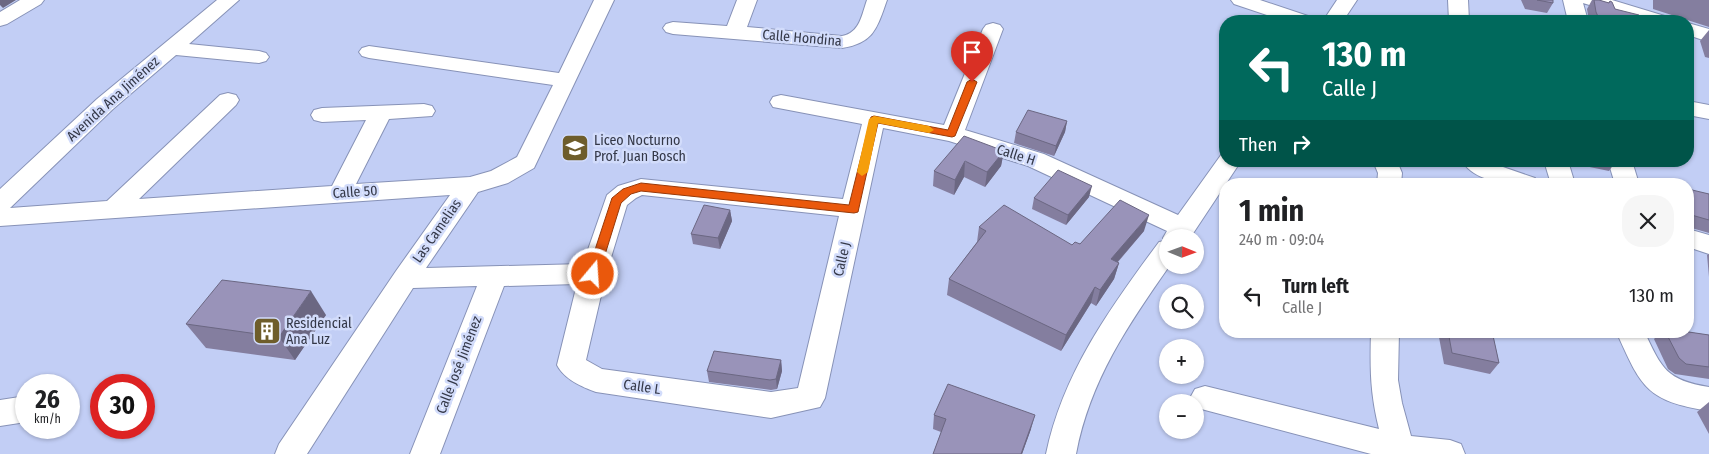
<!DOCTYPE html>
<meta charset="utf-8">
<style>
:root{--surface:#fff;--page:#f6f6f6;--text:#202124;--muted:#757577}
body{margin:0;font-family:"Fira Sans Condensed",sans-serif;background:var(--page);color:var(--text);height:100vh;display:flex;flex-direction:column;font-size:19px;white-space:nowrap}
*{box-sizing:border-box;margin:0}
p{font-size:16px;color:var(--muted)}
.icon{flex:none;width:28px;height:28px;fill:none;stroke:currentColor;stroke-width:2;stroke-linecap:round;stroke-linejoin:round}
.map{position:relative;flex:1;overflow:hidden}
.panel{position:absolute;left:1219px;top:178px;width:475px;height:160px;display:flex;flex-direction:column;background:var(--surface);border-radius:20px;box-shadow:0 1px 4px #0004}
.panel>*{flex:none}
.guide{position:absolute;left:1219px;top:15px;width:475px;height:152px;border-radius:20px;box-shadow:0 1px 4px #0004;background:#00695c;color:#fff;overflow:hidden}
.needle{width:32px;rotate:91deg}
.controls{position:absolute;left:1159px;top:229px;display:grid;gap:10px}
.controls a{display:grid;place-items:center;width:45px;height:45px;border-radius:50%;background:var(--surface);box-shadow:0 1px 4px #0004;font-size:25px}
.speed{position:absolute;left:15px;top:374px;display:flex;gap:10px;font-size:25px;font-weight:700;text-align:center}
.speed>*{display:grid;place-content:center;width:65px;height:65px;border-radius:50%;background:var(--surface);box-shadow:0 1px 4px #0004;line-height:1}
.speed small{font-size:12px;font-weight:400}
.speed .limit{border:8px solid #d22;background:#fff;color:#111}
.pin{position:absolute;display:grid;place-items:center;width:42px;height:42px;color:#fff;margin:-51px -21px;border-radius:50% 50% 50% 0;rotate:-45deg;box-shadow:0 0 5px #0007}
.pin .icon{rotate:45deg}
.me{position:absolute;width:55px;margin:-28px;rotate:18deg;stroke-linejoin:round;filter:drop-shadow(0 0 4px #0008)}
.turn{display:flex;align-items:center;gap:18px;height:105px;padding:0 20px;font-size:22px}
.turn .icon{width:65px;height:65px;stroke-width:2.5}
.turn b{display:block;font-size:35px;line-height:42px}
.then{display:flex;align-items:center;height:48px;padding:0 20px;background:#0003;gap:10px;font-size:19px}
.round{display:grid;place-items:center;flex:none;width:52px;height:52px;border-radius:20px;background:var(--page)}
.summary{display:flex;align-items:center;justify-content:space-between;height:85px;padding:0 20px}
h1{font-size:30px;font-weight:700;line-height:38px}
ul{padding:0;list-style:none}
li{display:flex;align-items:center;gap:15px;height:65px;padding:0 20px}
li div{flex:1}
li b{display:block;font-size:19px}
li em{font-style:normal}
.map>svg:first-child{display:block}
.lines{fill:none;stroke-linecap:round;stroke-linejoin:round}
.minor-casing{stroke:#8792b7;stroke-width:2}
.minor{fill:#fff;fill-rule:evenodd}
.wall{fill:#847e9f}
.shaded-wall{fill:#6b6782}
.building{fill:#9993b9;stroke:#6b6782}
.route{fill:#ea580c;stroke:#983908}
.slow{fill:#f59e0b}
.labels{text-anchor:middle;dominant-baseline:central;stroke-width:5;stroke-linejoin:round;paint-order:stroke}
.street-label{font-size:14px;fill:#343848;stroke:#d2dcfb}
.poi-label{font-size:14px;fill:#343848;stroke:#d2dcfb;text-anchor:start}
</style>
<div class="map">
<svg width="1709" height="454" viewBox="0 0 1709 454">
<rect width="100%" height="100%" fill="#c2cef5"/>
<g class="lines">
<g class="minor-casing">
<path id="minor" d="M20,0h24l-3,4 -34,20 -7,2v-14z
M217,0h22l-50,44 70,7 7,2 3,4 -3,4 -7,2 -83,-8 -63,54 -103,99 97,-7 113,-106 8,-2 8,2 3,5 -3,5 -97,94 193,-13 34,-66 -44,2 -8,-2 -3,-5 3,-5 8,-2 102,-4 8,2 3,5 -3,5 -43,3 -33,65 114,-7 21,-6 26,-14 36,-72 -184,-27 -7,-2 -3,-4 3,-4 7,-2 190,27 35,-73h20l-80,168 -26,15 -30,9 -52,76 157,-4 24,-69 11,-9 23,-7 202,20 19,-75 -89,-17 -3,-5 3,-5 8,-2 163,30 39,-96 3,-4 7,-2 7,2 3,4 -38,101 79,24 134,61 43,-60 4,-1v7h16l-51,77h-22v27h2c-42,60 -80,115 -94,189h-30c17,-81 64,-146 113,-212l6,-1 -2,-3 4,-7 -139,-65 -79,-25 -66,-13 -58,270 -5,9 -49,11 -175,-26c-14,-5 -32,-13 -39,-27l20,-81 -73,2 -64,168h-30l67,-168 -64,2 -106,166h-32l4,-10 117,-173 54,-76 -450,31v-37l97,-90zM642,195l197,21 -41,172 -27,4 -169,-23 -16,-9 20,-86 21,-69 9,-7z
M737,0h20l-10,27 95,9c18,-3 20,-22 25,-36h20c-10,28 -13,43 -45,48l-169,-14 -7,-2 -3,-4 3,-4 7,-2 54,4z
M1231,0h29l51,17 3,4h-29l-51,-17z
M1337,0h20l-14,21h-20z
M1448,0h20l1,21h-20z
M1563,0h49l56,17 3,4h-30l-58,-18 5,18h-20z
M1688,23l21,6v13l-21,-7z
M1688,101l21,4v14l-21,-4z
M1373,161h24l5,12 -1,11h-24l1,-11z
M1462,161h31l10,6 32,11 4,6c-25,0 -62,1 -77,-23z
M1544,161h24l7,23h-24z
M1608,161h24l7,23h-24z
M1688,229l21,6v19l-21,-7z
M1371,331h28l-1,49 4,23 9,33 39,4 11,4 4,10h-94l-166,-44 -10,-3v-5h-2l-3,-4 5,-9 10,-3 174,43c-9,-36 -9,-61 -8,-98z
M1616,331h28c18,38 22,49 65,56v24c-63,-10 -68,-24 -93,-80z
M26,396v26l-26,4v-26z"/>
</g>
<use href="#minor" class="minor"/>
</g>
<path class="wall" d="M1521,0h32v3l-6,10 -22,-4z
M1592,0h7l9,3 2,-2 5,8 26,12h-52l-2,-12z
M1653,0h56v27l-56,-18z
M1709,30v28l-4,-1 -5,-16z
M1067,121l-2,11 -11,24 -40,-13 2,-11z
M1004,151l-3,15 -16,21 -21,-10 -10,18 -21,-9 1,-15z
M1570,161h46l-7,10 -39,-8z
M1688,190l21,4v39l-21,-6z
M1089,197l-23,28 -34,-16 2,-11z
M730,210l2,11 -12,28 -27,-5 -2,-10z
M979,227l93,18 72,-14 -26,31 1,1 -5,16 -18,27 -5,-3 -30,48 -114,-56 2,-16 28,-37z
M1709,254v23l-2,-22z
M326,315l-31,45 -89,-12 -20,-24z
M1439,331h53l7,32 -9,11 -46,-10 -6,-32z
M1662,331h20l27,4v44l-34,-5 -7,-5 -14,-30z
M781,360l1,11 -5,18 -6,1 -62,-8 -2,-11z
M1709,402v32l-12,-22z
M934,415l97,14 -9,25h-89l8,-22 -8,-3z"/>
<path class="shaded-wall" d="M0,0h16l-13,8 -3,-3z
M1067,121l-2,11 -11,24 2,-10z
M1004,151l-3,15 -16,21 2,-15z
M965,161l-1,16 -10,18 1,-15z
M1092,186l-3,11 -23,28 2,-10z
M730,210l2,11 -12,28 -2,-11z
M1149,215l-5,16 -38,44 5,-16z
M1119,263l-5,16 -18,27 4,-16z
M1095,287l-4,16 -30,48 5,-16z
M311,291l15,24 -31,45 -16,-23z
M781,360l1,11 -5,18 -1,-10z
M1035,415l-4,14 -9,25h-1z"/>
<path class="building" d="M1537,0h16v3z
M1594,0h5l10,3 1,-2 2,1 3,7 24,6 2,6h-41l-4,-9z
M1028,110l39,11 -11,25 -40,-14z
M964,136l40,15 -17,21 -22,-11 -10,19 -21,-9z
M1058,170l34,16 -24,29 -34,-17z
M1644,181l13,3h-12z
M1688,189l21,5v26l-21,-6z
M1120,200l29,15 -38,44 8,4 -19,27 -5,-3 -29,48 -117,-56 37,-48 -7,-4 25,-22 68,40 3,-3 5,2z
M704,205l26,5 -12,28 -27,-4z
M222,280l89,11 -32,46 -93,-13z
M1448,331h44l7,32 -47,-10z
M1665,331h17l27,4v32l-23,-3 -7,-6z
M714,351l67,9 -5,19 -6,1 -63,-9z
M948,384l87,31 -14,39h-88l13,-35 -12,-4z"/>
<path class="route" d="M972,79l5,3 -22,54 -3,1 -74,-14 -20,89 -4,1 -213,-22 -10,3 -10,9 -22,71 -6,5 -6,-5 25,-76 11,-9 18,-6 208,22 22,-88 3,-1 74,14 19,-48z"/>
<path class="slow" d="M874,116l55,10 5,4 -5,3 -51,-10 -10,49 -6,4 -5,-4 12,-53z"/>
<defs>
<g id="school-square" transform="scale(1.4375)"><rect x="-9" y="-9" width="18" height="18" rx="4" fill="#6e5d2b" stroke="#d2dcfb"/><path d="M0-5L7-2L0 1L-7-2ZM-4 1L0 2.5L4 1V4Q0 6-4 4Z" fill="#fff"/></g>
<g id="building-square" transform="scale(1.4375)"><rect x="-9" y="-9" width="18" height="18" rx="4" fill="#6e5d2b" stroke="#d2dcfb"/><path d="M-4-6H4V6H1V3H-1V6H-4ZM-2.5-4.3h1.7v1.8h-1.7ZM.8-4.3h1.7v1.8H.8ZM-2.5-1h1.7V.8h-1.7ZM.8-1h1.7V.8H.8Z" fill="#fff"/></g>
</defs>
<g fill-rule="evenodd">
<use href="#school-square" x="575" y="148"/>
<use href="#building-square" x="267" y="331"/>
</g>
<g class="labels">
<g class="street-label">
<text transform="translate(802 38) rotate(5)">Calle Hondina</text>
<text transform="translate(113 99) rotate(-42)">Avenida Ana Jiménez</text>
<text transform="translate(1016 155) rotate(18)">Calle H</text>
<text transform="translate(355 192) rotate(-4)">Calle 50</text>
<text transform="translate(437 231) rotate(-55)">Las Camelias</text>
<text transform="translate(842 259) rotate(-77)">Calle J</text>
<text transform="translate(459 365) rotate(-69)">Calle José Jiménez</text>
<text transform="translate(642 387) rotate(8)">Calle L</text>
</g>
<g class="poi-label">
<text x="594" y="140">Liceo Nocturno<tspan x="594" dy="16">Prof. Juan Bosch</tspan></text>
<text x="286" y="323">Residencial<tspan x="286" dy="16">Ana Luz</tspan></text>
</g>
</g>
</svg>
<div class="controls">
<a><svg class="needle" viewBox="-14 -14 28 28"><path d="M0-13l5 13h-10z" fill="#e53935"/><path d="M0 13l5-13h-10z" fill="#757577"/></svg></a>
<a><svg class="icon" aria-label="search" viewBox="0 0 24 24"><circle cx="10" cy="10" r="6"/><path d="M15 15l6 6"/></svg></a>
<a>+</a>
<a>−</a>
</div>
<div class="speed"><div>26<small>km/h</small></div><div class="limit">30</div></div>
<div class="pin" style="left:972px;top:82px;background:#d93025"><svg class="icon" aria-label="arrive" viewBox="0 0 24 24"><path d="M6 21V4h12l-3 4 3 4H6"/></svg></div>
<svg class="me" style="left:593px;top:274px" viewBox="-20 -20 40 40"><circle r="17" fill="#ea580c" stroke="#fff" stroke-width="3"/><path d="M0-11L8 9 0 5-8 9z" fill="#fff"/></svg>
<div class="guide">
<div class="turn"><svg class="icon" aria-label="left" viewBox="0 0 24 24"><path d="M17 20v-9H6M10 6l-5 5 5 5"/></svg><div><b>130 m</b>Calle J</div></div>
<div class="then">Then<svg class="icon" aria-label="right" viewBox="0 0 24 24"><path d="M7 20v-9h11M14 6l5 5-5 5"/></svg></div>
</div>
<section class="panel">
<div class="summary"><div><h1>1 min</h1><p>240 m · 09:04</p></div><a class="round"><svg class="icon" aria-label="close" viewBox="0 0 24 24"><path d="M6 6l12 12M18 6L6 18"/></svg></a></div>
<ul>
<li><svg class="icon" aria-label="left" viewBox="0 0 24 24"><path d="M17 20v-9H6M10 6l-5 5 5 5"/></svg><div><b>Turn left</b><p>Calle J</p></div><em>130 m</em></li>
</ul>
</section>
</div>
